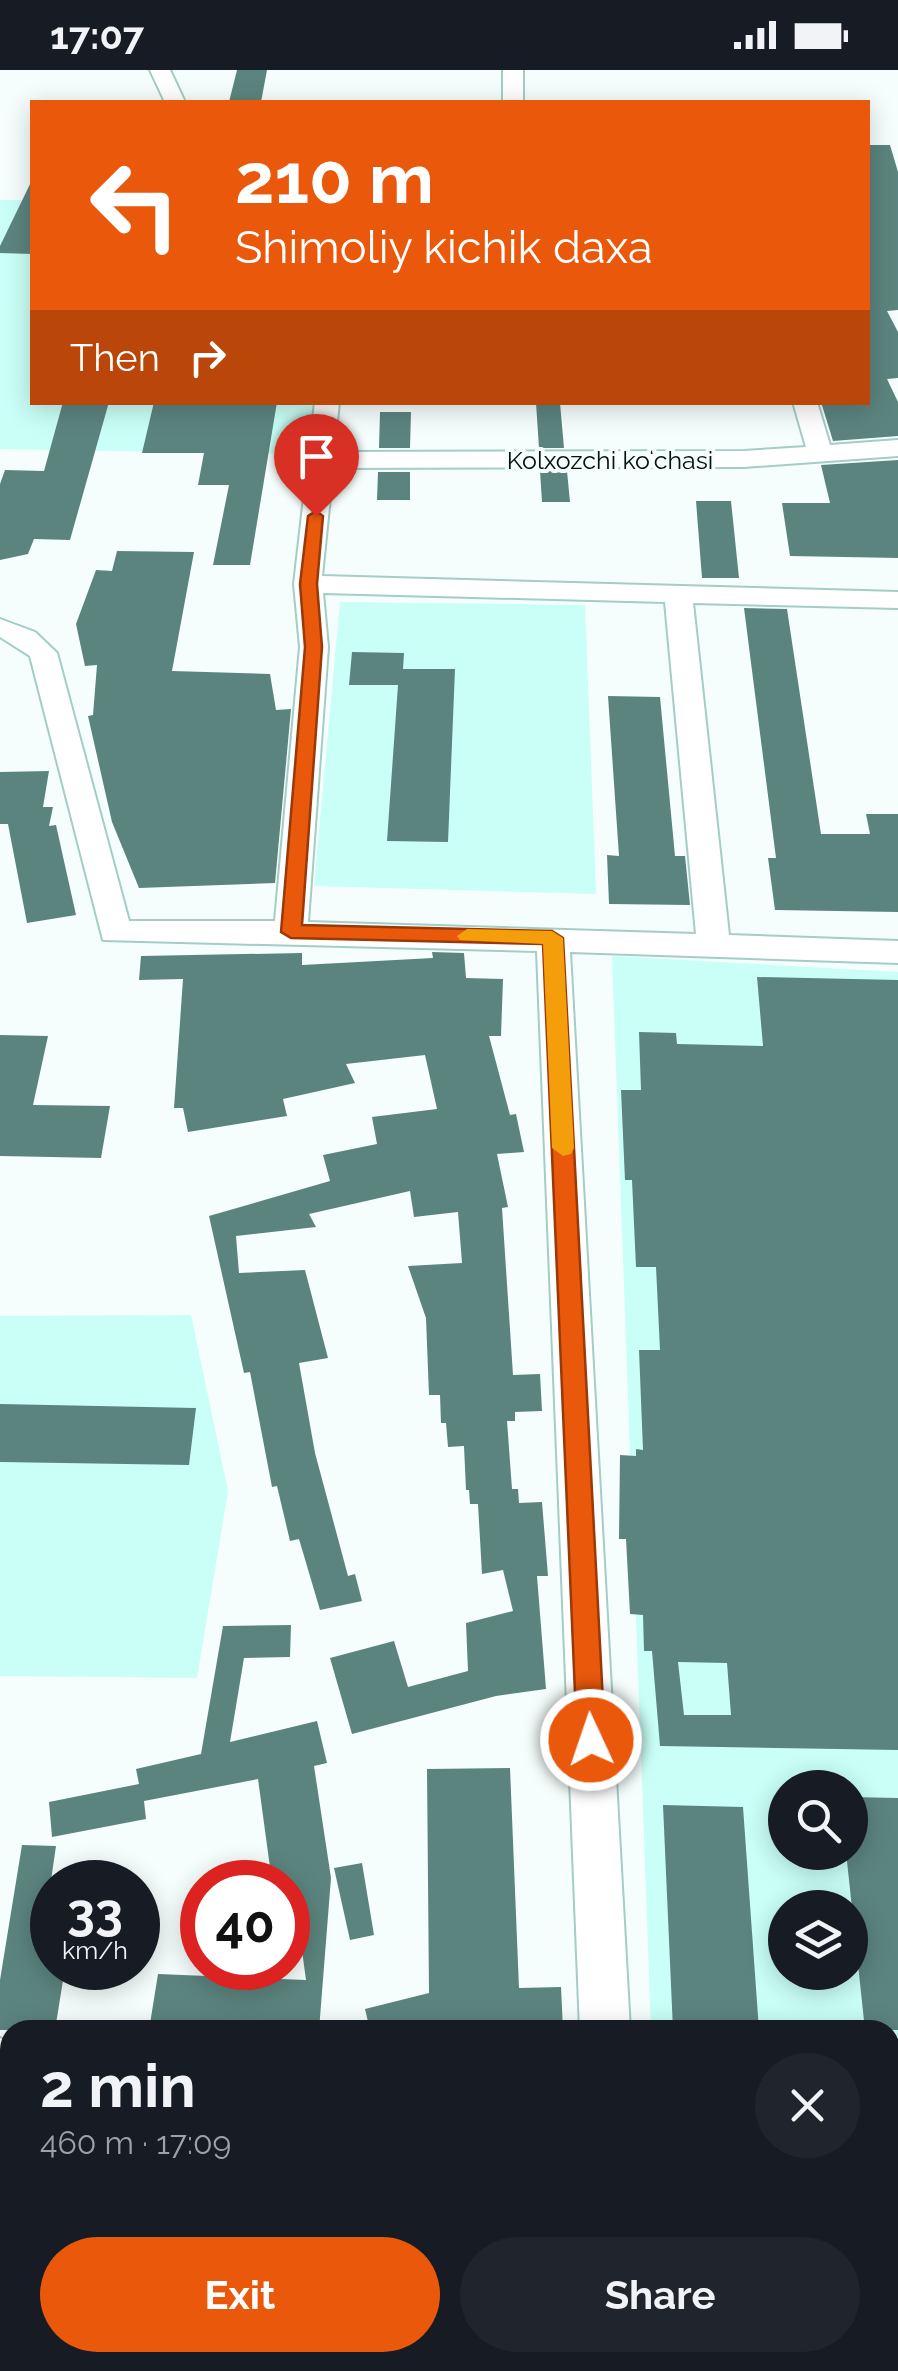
<!DOCTYPE html>
<meta charset="utf-8">
<style>
:root{--surface:#171b24;--page:#20242c;--text:#f1f3f6;--muted:#9ea1a6;--accent:#ea580c}
body{margin:0;font-family:Raleway,sans-serif;background:var(--page);color:var(--text);height:100vh;display:flex;flex-direction:column;font-size:38px;white-space:nowrap}
*{box-sizing:border-box;margin:0}
p{font-size:32px;color:var(--muted)}
.icon{flex:none;width:55px;height:55px;fill:none;stroke:currentColor;stroke-width:2;stroke-linecap:round;stroke-linejoin:round}
.map{position:relative;flex:1;overflow:hidden}
.details{position:absolute;left:0px;top:1950px;width:900px;height:352px;display:flex;flex-direction:column;background:var(--surface);border-radius:30px 30px 0 0;box-shadow:0 5px 25px #0003}
.details>*{flex:none}
.top-card{position:absolute;left:30px;top:30px;width:840px;height:305px;border-radius:0px;box-shadow:0 5px 25px #0003;background:#ea580c;color:#fff;overflow:hidden}
.tools{position:absolute;left:768px;top:1700px;display:grid;gap:20px}
.tools a{display:grid;place-items:center;width:100px;height:100px;border-radius:50%;background:var(--surface);box-shadow:0 5px 25px #0003;font-size:50px}
.speed{position:absolute;left:30px;top:1790px;display:flex;gap:20px;font-size:50px;font-weight:700;text-align:center}
.speed>*{display:grid;place-content:center;width:130px;height:130px;border-radius:50%;background:var(--surface);box-shadow:0 5px 25px #0003;line-height:1}
.speed small{font-size:25px;font-weight:400}
.speed .limit{border:15px solid #d22;background:#fff;color:#111}
.pin{position:absolute;display:grid;place-items:center;width:85px;height:85px;color:#fff;margin:-102px -42px;border-radius:50% 50% 50% 0;rotate:-45deg;box-shadow:0 0 10px #0007}
.pin .icon{rotate:45deg}
.me{position:absolute;width:110px;margin:-55px;rotate:357deg;stroke-linejoin:round;filter:drop-shadow(0 0 8px #0008)}
.turn{display:flex;align-items:center;gap:35px;height:210px;padding:0 40px;font-size:45px}
.turn .icon{width:130px;height:130px;stroke-width:2.5}
.turn b{display:block;font-size:70px;line-height:85px}
.then{display:flex;align-items:center;height:95px;padding:0 40px;background:#0003;gap:20px;font-size:38px}
.round{display:grid;place-items:center;flex:none;width:105px;height:105px;border-radius:52px;background:var(--page)}
.head{display:flex;align-items:center;justify-content:space-between;height:170px;padding:0 40px}
h1{font-size:60px;font-weight:700;line-height:75px}
.primary-button{display:flex;gap:20px;margin-top:auto;padding:20px 40px}
.primary-button a{flex:1;height:115px;border-radius:60px;background:var(--accent);color:#fff;font-size:40px;font-weight:700;line-height:115px;text-align:center}
.primary-button a+a{background:var(--page);color:var(--text)}
.status{display:flex;justify-content:space-between;align-items:center;height:70px;padding:0 50px;background:var(--surface);direction:ltr}
.status svg{height:28px;fill:currentColor}
.map>svg:first-child{display:block}
.built{fill:#c9fff7;fill-rule:evenodd}
.building{fill:#5c847e;fill-rule:evenodd}
.lines{fill:none;stroke-linecap:round;stroke-linejoin:round}
.minor-casing{stroke:#a3cdc7;stroke-width:4}
.minor{fill:#fff;fill-rule:evenodd}
.route{fill:#ea580c;stroke:#983908;stroke-width:2.5}
.slow{fill:#f59e0b}
.labels{text-anchor:middle;dominant-baseline:central;stroke-width:8;stroke-linejoin:round;paint-order:stroke}
.far-street-label{font-size:25px;fill:#03110f;stroke:#f5fefc}
</style>
<div class="status"><b>17:07</b><svg viewBox="0 0 49 12"><path d="M0 12V9h3v3zM5 12V6h3v6zM10 12V3h3v9zM15 12V0h3v12zM26 1h20v11H26zM47 4h2v5h-2z"/></svg></div>
<div class="map">
<svg width="898" height="2301" viewBox="0 0 898 2301">
<rect width="100%" height="100%" fill="#f5fefc"/>
<path class="built" d="M0,130h32v202l283,1 -7,51 -308,-5z
M340,532l245,3 11,289 -282,-8z
M612,886l286,16v1399h-235v-9h227v-332h-239zM785,1718h65v64h-65zM785,1838h65v64h-65z
M191,1245l37,176 -31,187 -197,-2v-360z"/>
<path class="building" d="M237,0h30l-6,32h-32z
M868,75h22l8,27v138l-11,1 11,21v46l-11,1 11,23v34l-65,5 -12,-39h47z
M32,110v74l-32,-1v-7z
M63,332h46l-39,138 -36,-1 -6,15 -28,6v-76l5,-14 39,1z
M154,332h123l-27,163h-37l16,-80h-31l6,-32h-62z
M536,333h24l4,45h-25z
M380,342h31l-1,36h-31z
M898,390v98l-108,-2 -8,-53h48l-9,-38z
M540,401h27l3,31h-28z
M378,402h32v28h-33z
M696,431h35l8,77h-37z
M117,481l77,1 -22,119 98,3 6,36 15,-1 -16,174 -136,5 -27,-66 -24,-106 5,-1 4,-50 -12,1 -9,-42 20,-54 16,1z
M744,538l43,1 34,225h49l-4,-20h32v98l-123,-2 -7,-52h8z
M352,582l52,1 -1,16h52l-7,173 -61,-1 11,-156h-49z
M608,626l52,1 15,159h10l5,49 -81,-1 -2,-49 12,1z
M49,701l-6,36h10l-4,19 7,-1 20,90 -49,8 -19,-99h-8v-52z
M432,882l32,1 2,25 37,1 -2,57h-12l21,79 6,-1 8,38 -27,2 11,53 -6,1 11,167 27,-1 2,37 -27,1v9h-8l5,68h6l1,14 23,-1 6,74h-11l9,113 -50,7 -144,38 -22,-76 64,-17 14,46 60,-16 -2,-48 47,-12 -10,-41 -21,4 -4,-70h-8l-1,-14h-3l-2,-44 -16,1 -2,-24h-5l-1,-28h-11l-3,-77 -18,-52 54,-3 -4,-51 -44,5 -4,-26 -101,23 7,13 -80,9 3,37 66,-3 23,88 -29,5 16,90 33,123 7,-2 7,27 -42,9 -21,-71 -9,2 -13,-55 -5,1 -22,-115 -6,1 -35,-157 121,-35 -7,-26 54,-11 -5,-27 65,-8 -12,-54 -79,9 9,19 -72,16 4,17 -99,16 -5,-24h-9l9,-129 -44,1 2,-24 161,-3v12l131,-7z
M757,907l141,3v770l-238,-4 -8,-95h-8l-1,-36 -13,-1 -4,-75h-7l1,-84 16,1v-7l7,1 -4,-100h21l-4,-83h-20l-4,-87h-7l-4,-90h20l-2,-58 37,1 1,11 86,2zM678,1592l49,1 4,52h-47z
M0,965l48,1 -15,69 77,1 -9,52 -101,-2z
M0,1334l196,4 -7,57 -189,-3z
M291,1555l-1,32 -46,1 -14,84 87,-21 10,42 -13,3 17,112 -12,152h-170l9,-56 148,6 -9,-66 -9,1v-36l-16,3 -14,-103 -114,22 2,18 -94,18 -3,-35 90,-18 -3,-15 65,-15 22,-128z
M510,1698l9,220 42,-1 2,43h-40v-6l-153,6 -5,-21 64,-16 -2,-224z
M850,1727l48,1v232h-33l-19,-178h4z
M663,1735l80,2 16,223h-86z
M22,1775l34,1 -15,104 11,1v17h13l-10,62h-55v-50z
M362,1793l12,72 -24,5 -16,-72z"/>
<g class="lines">
<g class="minor-casing">
<path id="minor" d="M150,0h20l15,32h-20z
M503,0h20v32h-20z
M315,332h24l-5,50 410,-1 62,-4 -13,-45h24l13,43 68,-5v16l-154,11 -411,1 -11,108 576,16v16l-205,-5 36,332 169,6v22l-328,-11 60,1078h-50l-43,-1079 -434,-11 -73,-284 -30,-19v-18l35,13 22,21 72,268h146l25,-274 -6,-63zM323,523l342,9 31,332 -388,-12 20,-275z
M0,1968l10,4v52l-10,-4z
M592,2292h56v9h-56z"/>
</g>
<use href="#minor" class="minor"/>
</g>
<path class="route" d="M316,441l7,5 -6,68 5,63 -20,278 250,6 11,7 42,802 -4,9 -10,4 -10,-4 -4,-9 -34,-796 -252,-6 -10,-6 24,-285 -5,-63 8,-68z"/>
<path class="slow" d="M467,859l85,2 11,7 11,210 -3,6 -8,2 -11,-8 -9,-204 -83,-4 -3,-4z"/>
<g class="labels">
<g class="far-street-label">
<text x="610" y="390">Kolxozchi koʻchasi</text>
</g>
</g>
</svg>
<div class="tools">
<a><svg class="icon" aria-label="search" viewBox="0 0 24 24"><circle cx="10" cy="10" r="6"/><path d="M15 15l6 6"/></svg></a>
<a><svg class="icon" aria-label="layers" viewBox="0 0 24 24"><path d="M12 4l9 5-9 5-9-5zM3 14l9 5 9-5"/></svg></a>
</div>
<div class="speed"><div>33<small>km/h</small></div><div class="limit">40</div></div>
<div class="pin" style="left:316px;top:446px;background:#d93025"><svg class="icon" aria-label="arrive" viewBox="0 0 24 24"><path d="M6 21V4h12l-3 4 3 4H6"/></svg></div>
<svg class="me" style="left:591px;top:1670px" viewBox="-20 -20 40 40"><circle r="17" fill="#ea580c" stroke="#fff" stroke-width="3"/><path d="M0-11L8 9 0 5-8 9z" fill="#fff"/></svg>
<div class="top-card">
<div class="turn"><svg class="icon" aria-label="left" viewBox="0 0 24 24"><path d="M17 20v-9H6M10 6l-5 5 5 5"/></svg><div><b>210 m</b>Shimoliy kichik daxa</div></div>
<div class="then">Then<svg class="icon" aria-label="right" viewBox="0 0 24 24"><path d="M7 20v-9h11M14 6l5 5-5 5"/></svg></div>
</div>
<section class="details">
<div class="head"><div><h1>2 min</h1><p>460 m · 17:09</p></div><a class="round"><svg class="icon" aria-label="close" viewBox="0 0 24 24"><path d="M6 6l12 12M18 6L6 18"/></svg></a></div>
<div class="primary-button"><a>Exit</a><a>Share</a></div>
</section>
</div>
